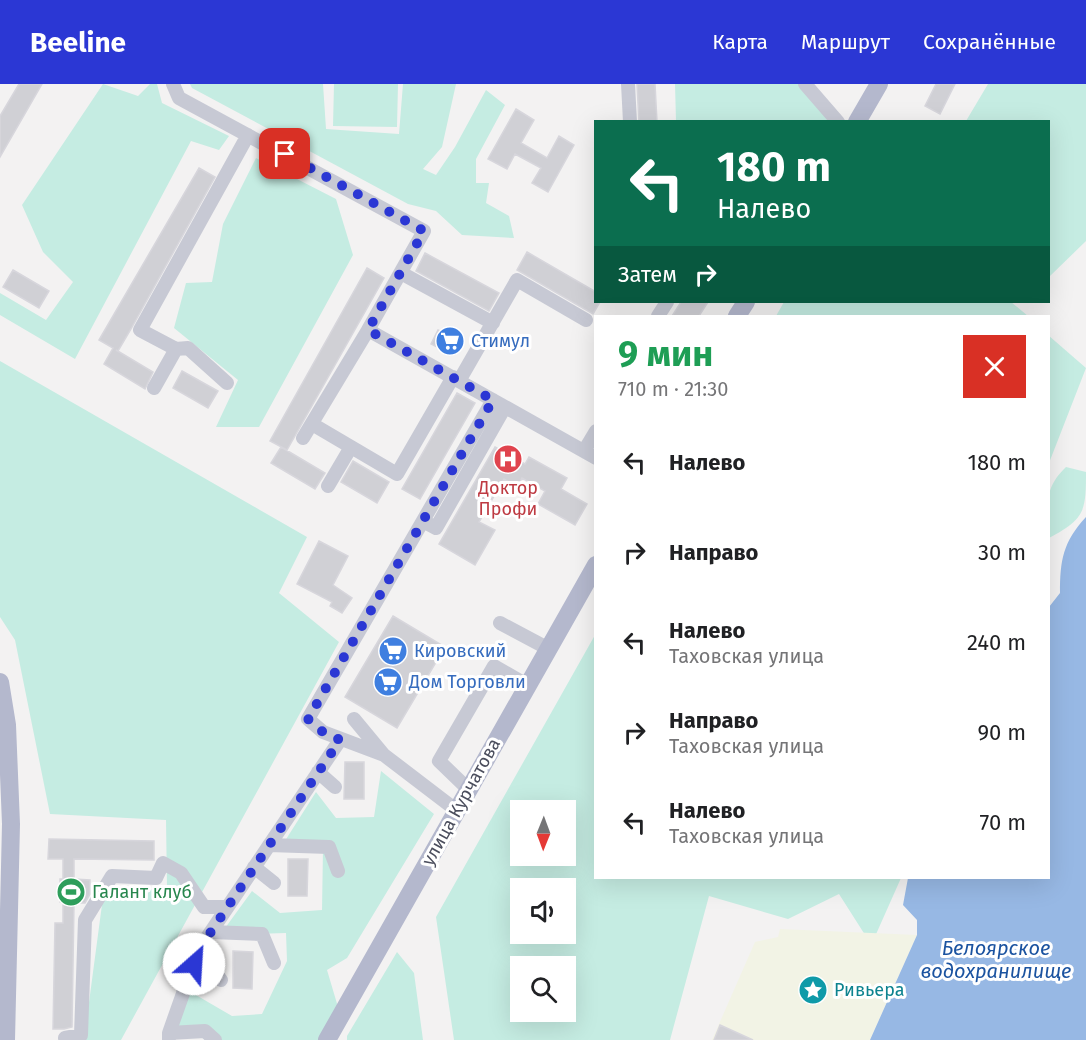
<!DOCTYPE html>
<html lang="ru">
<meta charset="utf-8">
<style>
:root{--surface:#fff;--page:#f6f6f6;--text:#202124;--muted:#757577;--accent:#2b37d4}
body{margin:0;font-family:"Fira Sans",sans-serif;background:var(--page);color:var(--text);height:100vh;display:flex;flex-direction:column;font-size:22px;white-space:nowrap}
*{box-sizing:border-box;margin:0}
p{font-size:20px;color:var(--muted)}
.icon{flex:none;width:33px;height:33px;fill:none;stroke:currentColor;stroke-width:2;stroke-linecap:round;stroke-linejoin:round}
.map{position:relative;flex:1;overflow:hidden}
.side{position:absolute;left:594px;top:231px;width:456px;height:564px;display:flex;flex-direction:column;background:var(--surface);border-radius:0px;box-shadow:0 6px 24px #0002}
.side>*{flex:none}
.guide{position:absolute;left:594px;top:36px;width:456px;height:183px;border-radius:0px;box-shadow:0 6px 24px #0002;background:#0b6e4f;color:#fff;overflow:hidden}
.needle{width:39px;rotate:181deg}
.controls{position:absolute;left:510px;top:716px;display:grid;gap:12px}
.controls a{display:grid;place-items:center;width:66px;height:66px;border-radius:0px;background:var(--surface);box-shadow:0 6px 24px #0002;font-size:30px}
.pin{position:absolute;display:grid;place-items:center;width:51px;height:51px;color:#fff;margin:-26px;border-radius:12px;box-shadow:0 3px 9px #0006}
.me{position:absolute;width:66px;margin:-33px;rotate:26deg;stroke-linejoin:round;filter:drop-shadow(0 0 4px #0008)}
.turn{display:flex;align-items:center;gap:21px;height:126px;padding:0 24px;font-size:27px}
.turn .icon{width:78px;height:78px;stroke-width:2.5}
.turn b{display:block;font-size:42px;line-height:51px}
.then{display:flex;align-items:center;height:57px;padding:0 24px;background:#0003;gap:12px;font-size:22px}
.round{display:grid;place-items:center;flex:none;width:63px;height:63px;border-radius:0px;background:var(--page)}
.overview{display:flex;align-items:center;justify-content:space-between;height:102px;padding:0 24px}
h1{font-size:36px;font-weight:700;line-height:45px;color:#1e9e55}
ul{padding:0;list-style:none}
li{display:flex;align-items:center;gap:18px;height:90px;padding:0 24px}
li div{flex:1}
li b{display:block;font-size:22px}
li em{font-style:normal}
header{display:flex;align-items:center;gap:36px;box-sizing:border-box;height:84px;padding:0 30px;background:var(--accent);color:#fff}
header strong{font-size:28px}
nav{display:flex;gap:33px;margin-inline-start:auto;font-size:21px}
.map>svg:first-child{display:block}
.green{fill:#c5ece2;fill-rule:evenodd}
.sand{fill:#f2f3e5}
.water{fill:#97b8e4}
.building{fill:#d0d0d5;stroke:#d7d6dc;stroke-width:1.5}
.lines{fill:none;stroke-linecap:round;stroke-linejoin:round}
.minor{stroke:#c7c9d4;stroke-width:14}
.major{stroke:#b4b8cd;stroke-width:18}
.route{stroke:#2b37d4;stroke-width:10;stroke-dasharray:0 18}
.labels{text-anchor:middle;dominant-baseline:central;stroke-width:6;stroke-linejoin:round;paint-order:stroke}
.shop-label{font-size:18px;fill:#366cbe;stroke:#fff;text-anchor:start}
.health-label{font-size:18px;fill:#be3a42;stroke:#fff}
.street-label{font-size:18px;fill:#4b4e5d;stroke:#fff}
.leisure-label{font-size:18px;fill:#27864d;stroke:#fff;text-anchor:start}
.culture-label{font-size:18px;fill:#0d838f;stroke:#fff;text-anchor:start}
.water-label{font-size:20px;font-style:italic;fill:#1b53a0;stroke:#fff}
</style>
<header>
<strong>Beeline</strong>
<nav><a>Карта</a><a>Маршрут</a><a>Сохранённые</a></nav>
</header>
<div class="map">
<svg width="1086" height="956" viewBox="0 0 1086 956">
<rect width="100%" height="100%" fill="#f3f2f2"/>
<path class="green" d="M103,0l35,12 12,-12h7l5,19 67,33 -10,14 -28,-9 -116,218 -75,-44v-22l46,27 27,-38 -30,-30 -21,-47z
M190,0h133l3,45 73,5 4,-50h53l-14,63 -19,22 13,6 19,-28 31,-57 19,15 -29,54v24h13l-3,20 23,13 5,22 -52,-3 -26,-24 -28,-7 -216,-116z
M334,0h64l-1,43 -64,-1z
M675,0h133l22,37h-154z
M988,0h98v157l-37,36 -1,-155 -82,-1z
M256,74l80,41 17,56 -94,172h-43l22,-47 -64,-52 12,-45 26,-1 11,-58z
M784,218h227l17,14h-252z
M1048,251l38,33 -37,95h-1z
M0,277l307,176 -28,56 60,49 -218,398h-37l19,-143 64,-10 -1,-67 -116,-6 -35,-174 -15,-23z
M1066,383l20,5c0,39 -1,47 -37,66 -1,-31 -7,-48 17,-71z
M595,551l1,243h305l-28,63 -6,-3 -28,-44 -51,25 -79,-23 -39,144h-216l-18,-123zM520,726h46v45h-46zM520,804h46v45h-46zM520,882h46v45h-46z
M381,687l53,43 -87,144 -20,12 11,37 -20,33h-113l-5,-4 -34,-7 23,-38 43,25 30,-2 25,-53 -1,-28 -66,2 32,-44 28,22 42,-3 1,-61 -40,-5 33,-52 20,26 38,-1z
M397,868l17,21 9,67h-76v-4z"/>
<path class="sand" d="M780,845l137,6 -47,105h-158l43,-98 23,-5z"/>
<path class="water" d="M1086,433v523h-216l47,-105v-15l-14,-15 5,-27h140l1,-271 11,-14c0,-33 3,-51 26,-76z"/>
<path class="building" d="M19,0h23l-42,73v-41z
M637,0h18l2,38h-18z
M936,0h19l-15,30 -15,-8z
M516,25l18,11 -13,23 26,15 12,-22 15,9 -26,47 -16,-9 9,-15 -26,-14 -8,15 -19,-10z
M199,84l16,9 -84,152 -13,22 -2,-1 37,22 -8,17 -41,-25 9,-16 -14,-8z
M527,168l69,40v10h4l-7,12 -76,-44z
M425,169l74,40 -10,18 -73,-40z
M367,184l17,10 -97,172 -17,-9z
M13,186l36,21 -10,17 -36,-21z
M681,218h27l-9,14h-27z
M438,246l18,9 -7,14 -18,-9z
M182,287l36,20 -10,17 -35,-20z
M457,309l18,10 -55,96 -18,-10z
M281,363l44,26 -10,16 -44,-26z
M495,363l30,17 4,-7 38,21 -6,11 26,15 -12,21 -37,-21 7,-13 -23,-13 -5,9 -13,-8 -25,43 16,8 -20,35 -36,-21z
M353,377l36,21 -12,21 -36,-21z
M319,457l29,15 -15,29 19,13 -10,15 -12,-7 2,-4 -35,-18z
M393,532l52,31 -48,81 -52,-31z
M345,678h19v37h-20z
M49,755l105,2v19l-80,-1v20l16,1v14l-5,9h-11l-2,124 -8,2h-11l2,-106h8v-20l-3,-1v-23h3v-20h-15z
M288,775h20l-1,37h-19z
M233,867l20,1 -1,37 -19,-1z
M720,941l33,15h-39z"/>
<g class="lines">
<path class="minor" d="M173,0l6,14 245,133 -56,99 228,128
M628,0l2,38
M805,0l33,38
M401,189l92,50
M658,232l9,-14
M459,297l58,-101 69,40
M227,299l-39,-35 -12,1 -36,-19 108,-195
M154,304l22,-39
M312,340l85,50 56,-97
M303,354l65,-108
M584,367l12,-20
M328,402l23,-39
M423,437l13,7 69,-121
M500,539l47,25
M354,635l29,35
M318,688l17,15
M468,705l-29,-28 55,-95 33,19
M456,726l-72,-55 -61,-23 -15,-13 185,-319
M269,761l60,2 9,24
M254,783l20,16
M211,848l51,2 12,29
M198,867l23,29
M169,949l36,-2 10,9
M65,954l16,-3 4,-115 27,-44 44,2 7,-15 18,10 23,34h23
M169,956v-7l29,-82 142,-211"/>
<path class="major" d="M857,38l22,-38
M737,232l9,-14
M0,598l7,43 4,99 -5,216
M327,956l269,-475"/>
</g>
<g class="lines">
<path class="route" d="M194,880l4,-13 142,-211 -17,-8 -15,-13 185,-319 -125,-70 56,-99 -139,-77"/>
</g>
<defs>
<g id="supermarket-disc" transform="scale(1.5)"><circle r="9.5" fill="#3f7fe0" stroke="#fff"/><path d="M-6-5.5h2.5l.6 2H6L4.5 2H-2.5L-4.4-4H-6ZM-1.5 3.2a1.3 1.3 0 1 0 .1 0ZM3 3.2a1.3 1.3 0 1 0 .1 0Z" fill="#fff"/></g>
<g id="hospital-disc" transform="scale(1.5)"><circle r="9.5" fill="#e0444e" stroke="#fff"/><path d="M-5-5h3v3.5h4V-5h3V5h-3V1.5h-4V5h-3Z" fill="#fff"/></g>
<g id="stadium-disc" transform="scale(1.5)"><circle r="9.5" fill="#2e9e5b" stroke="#fff"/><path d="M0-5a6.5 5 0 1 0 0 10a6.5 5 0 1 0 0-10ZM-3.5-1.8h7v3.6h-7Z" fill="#fff"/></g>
<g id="sight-disc" transform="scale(1.5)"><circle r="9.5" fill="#0f9aa8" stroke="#fff"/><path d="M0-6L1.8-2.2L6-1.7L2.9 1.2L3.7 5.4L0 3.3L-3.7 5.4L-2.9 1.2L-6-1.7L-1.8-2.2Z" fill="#fff"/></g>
</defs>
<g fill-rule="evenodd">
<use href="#supermarket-disc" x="450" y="257"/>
<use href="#hospital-disc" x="508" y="375"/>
<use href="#supermarket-disc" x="393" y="567"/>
<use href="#supermarket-disc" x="388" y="598"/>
<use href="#stadium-disc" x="71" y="808"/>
<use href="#sight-disc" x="813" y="906"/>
</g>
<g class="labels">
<g class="shop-label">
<text x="471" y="257">Стимул</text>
<text x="414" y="567">Кировский</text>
<text x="409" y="598">Дом Торговли</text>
</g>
<g class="health-label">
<text x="508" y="404">Доктор<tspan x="508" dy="21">Профи</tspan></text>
</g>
<g class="street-label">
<text transform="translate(461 718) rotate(-61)">улица Курчатова</text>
</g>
<g class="leisure-label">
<text x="92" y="808">Галант клуб</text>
</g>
<g class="culture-label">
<text x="834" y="906">Ривьера</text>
</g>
<g class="water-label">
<text x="996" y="864">Белоярское<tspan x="996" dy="23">водохранилище</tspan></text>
</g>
</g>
</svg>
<div class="controls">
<a><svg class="needle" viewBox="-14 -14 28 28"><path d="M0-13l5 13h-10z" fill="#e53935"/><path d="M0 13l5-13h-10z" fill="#757577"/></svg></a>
<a><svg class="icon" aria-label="sound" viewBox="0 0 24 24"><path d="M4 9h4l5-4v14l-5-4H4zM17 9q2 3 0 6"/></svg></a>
<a><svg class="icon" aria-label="search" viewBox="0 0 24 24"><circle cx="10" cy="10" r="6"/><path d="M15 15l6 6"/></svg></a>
</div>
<div class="pin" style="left:285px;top:70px;background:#d93025"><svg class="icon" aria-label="arrive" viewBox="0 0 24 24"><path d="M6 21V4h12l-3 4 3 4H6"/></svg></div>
<svg class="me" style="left:194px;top:880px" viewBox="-20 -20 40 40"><circle r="19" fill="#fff"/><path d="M0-13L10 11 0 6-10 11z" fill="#2b37d4"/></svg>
<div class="guide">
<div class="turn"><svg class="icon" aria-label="left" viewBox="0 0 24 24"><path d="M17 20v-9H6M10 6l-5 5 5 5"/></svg><div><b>180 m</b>Налево</div></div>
<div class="then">Затем<svg class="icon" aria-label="right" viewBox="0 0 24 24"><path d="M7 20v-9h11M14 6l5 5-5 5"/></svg></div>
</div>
<section class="side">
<div class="overview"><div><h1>9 мин</h1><p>710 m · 21:30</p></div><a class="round" style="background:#d93025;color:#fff"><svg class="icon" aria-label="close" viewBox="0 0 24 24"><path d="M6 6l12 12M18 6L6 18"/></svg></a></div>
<ul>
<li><svg class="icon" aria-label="left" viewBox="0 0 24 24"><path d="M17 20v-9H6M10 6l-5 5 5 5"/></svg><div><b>Налево</b></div><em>180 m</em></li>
<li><svg class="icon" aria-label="right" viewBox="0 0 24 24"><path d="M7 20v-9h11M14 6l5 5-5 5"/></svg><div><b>Направо</b></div><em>30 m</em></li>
<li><svg class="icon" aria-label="left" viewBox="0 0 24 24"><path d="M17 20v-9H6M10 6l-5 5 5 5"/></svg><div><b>Налево</b><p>Таховская улица</p></div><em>240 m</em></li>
<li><svg class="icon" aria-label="right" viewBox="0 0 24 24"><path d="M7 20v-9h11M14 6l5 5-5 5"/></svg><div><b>Направо</b><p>Таховская улица</p></div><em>90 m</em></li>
<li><svg class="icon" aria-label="left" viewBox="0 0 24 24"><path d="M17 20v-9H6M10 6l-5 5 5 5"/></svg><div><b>Налево</b><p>Таховская улица</p></div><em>70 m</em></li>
</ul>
</section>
</div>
